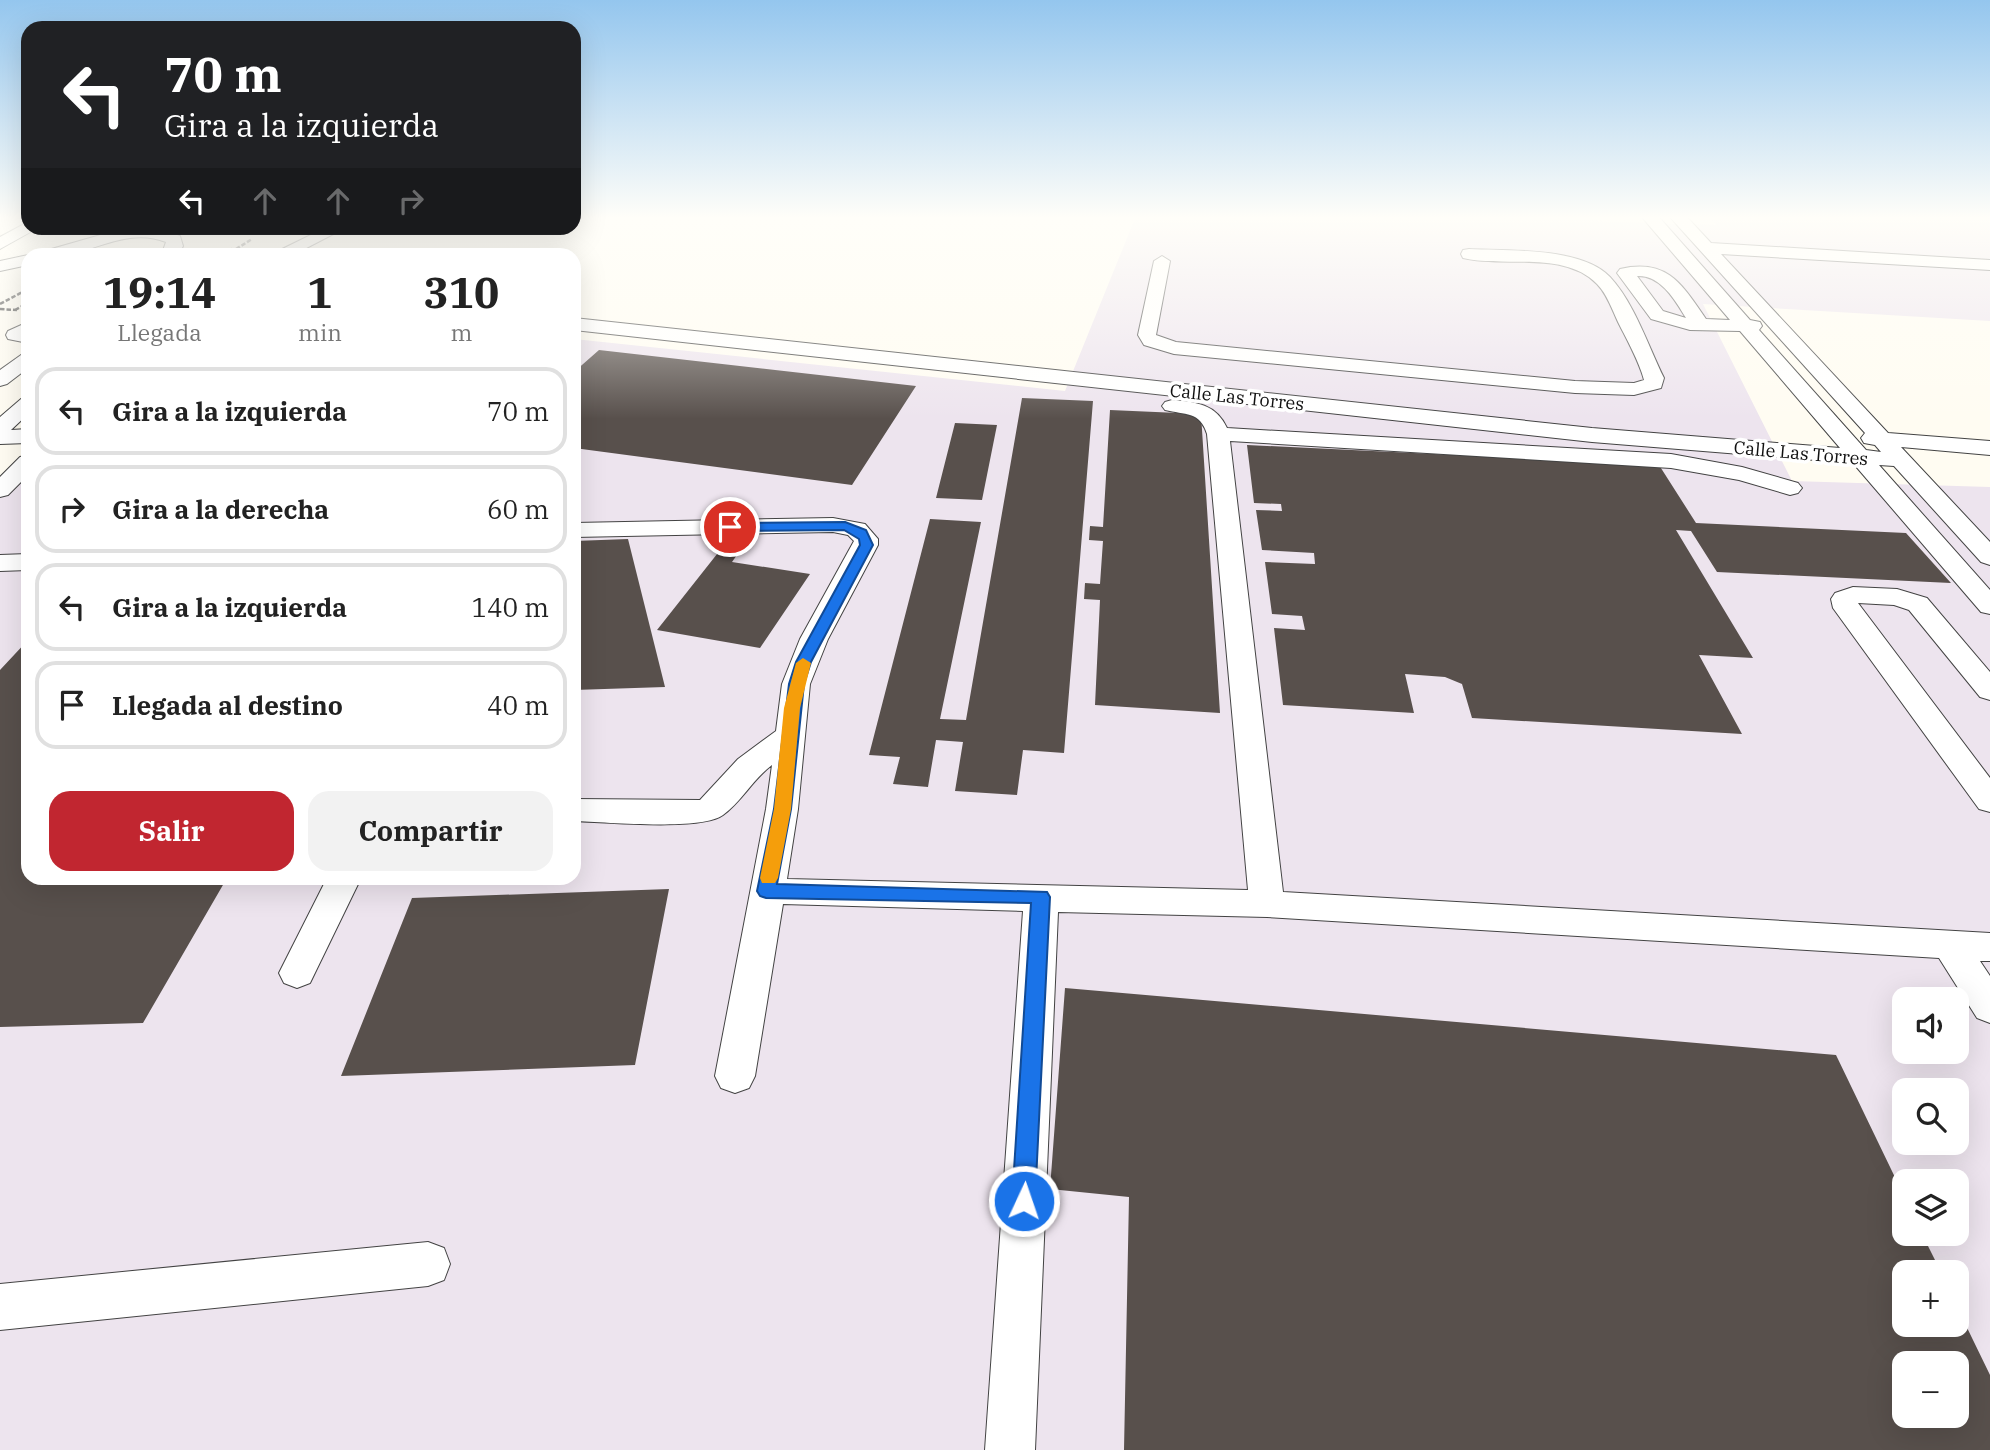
<!DOCTYPE html>
<html lang="es">
<meta charset="utf-8">
<style>
:root{--surface:#fff;--page:#f2f2f2;--text:#222;--muted:#767676;--line:#e0e0e0;--accent:#c12630}
body{margin:0;font-family:"IBM Plex Serif",serif;background:var(--page);color:var(--text);height:100vh;display:flex;flex-direction:column;font-size:26px;white-space:nowrap}
*{box-sizing:border-box;margin:0}
p{font-size:23px;color:var(--muted)}
.icon{flex:none;width:38px;height:38px;fill:none;stroke:currentColor;stroke-width:2;stroke-linecap:round;stroke-linejoin:round}
.map{position:relative;flex:1;overflow:hidden}
.panel{position:absolute;left:21px;top:248px;width:560px;height:637px;display:flex;flex-direction:column;background:var(--surface);border-radius:21px;box-shadow:0 7px 28px #0002}
.panel>*{flex:none}
.banner{position:absolute;left:21px;top:21px;width:560px;height:214px;border-radius:21px;box-shadow:0 7px 28px #0002;background:#202124;color:#fff;overflow:hidden}
.buttons{position:absolute;left:1892px;top:987px;display:grid;gap:14px}
.buttons a{display:grid;place-items:center;width:77px;height:77px;border-radius:14px;background:var(--surface);box-shadow:0 7px 28px #0002;font-size:35px}
.pin{position:absolute;display:grid;place-items:center;width:60px;height:60px;color:#fff;margin:-30px;border:4px solid #fff;border-radius:50%;box-shadow:0 2px 7px #0007}
.me{position:absolute;width:77px;margin:-38px;rotate:3deg;stroke-linejoin:round;filter:drop-shadow(0 0 5px #0008)}
.turn{display:flex;align-items:center;gap:24px;height:147px;padding:0 28px;font-size:32px}
.turn .icon{width:91px;height:91px;stroke-width:2.5}
.turn b{display:block;font-size:49px;line-height:60px}
.lanes{display:flex;align-items:center;height:66px;padding:0 28px;background:#0003;justify-content:center;gap:35px;direction:ltr}
.lanes .off{opacity:.35}
.eta{display:flex;justify-content:space-evenly;align-items:center;height:119px;text-align:center}
.eta b{font-size:42px;font-weight:700;line-height:49px}
.button{display:flex;gap:14px;margin-top:auto;padding:14px 28px}
.button a{flex:1;height:80px;border-radius:21px;background:var(--accent);color:#fff;font-size:28px;font-weight:700;line-height:80px;text-align:center}
.button a+a{background:var(--page);color:var(--text)}
ul{padding:0;list-style:none}
li{display:flex;align-items:center;gap:21px;height:88px;margin:0 14px 10px;padding:0 14px;border:4px solid var(--line);border-radius:21px}
li div{flex:1}
li b{display:block;font-size:26px}
li em{font-style:normal}
.map>svg:first-child{display:block}
.industrial{fill:#ede4ee;fill-rule:evenodd}
.building{fill:#58504c;fill-rule:evenodd}
.lines{fill:none;stroke-linecap:round;stroke-linejoin:round}
.minor-casing{stroke:#434343;stroke-width:2}
.path{stroke:#323232;stroke-width:2.5;stroke-dasharray:4.5 2;stroke-linecap:butt}
.minor{fill:#fff;fill-rule:evenodd}
.route{fill:#1a73e8;stroke:#114b97;stroke-width:2}
.slow{fill:#f59e0b}
.labels{text-anchor:middle;dominant-baseline:central;stroke-width:7;stroke-linejoin:round;paint-order:stroke}
.far-street-label{font-size:18px;fill:#101010;stroke:#fff}
</style>
<div class="map">
<svg width="1990" height="1450" viewBox="0 0 1990 1450">
<rect width="100%" height="100%" fill="#fffcf2"/>
<path class="industrial" d="M1136,216h412l66,6 103,3 -9,-9h282v105l-287,-17 89,177 198,6v963h-1990v-973l28,-25v426h546v-539l491,52zM1904,999h52v53h-52zM1904,1090h52v53h-52zM1904,1181h52v53h-52zM1904,1272h52v53h-52zM1904,1363h52v53h-52z"/>
<path class="building" d="M599,350l317,36 -64,99 -278,-37v-76z
M1022,398l71,3 -29,352 -41,-3 -6,45 -62,-4 8,-49 -27,-2 -8,47 -35,-3 7,-27 -31,-2 61,-236 51,3 -41,197 26,1z
M1110,410l91,4 19,299 -125,-8 5,-105 -16,-1 1,-16 15,1 3,-43 -14,-1 1,-14 13,1z
M955,423l42,2 -15,75 -46,-2z
M1247,445l412,20 37,58 210,10 45,50 -234,-11 -26,-41 -15,-1 77,128 -54,-3 43,79 -270,-16 -10,-34 -17,-7 -40,-3 9,39 -131,-8 -9,-77 31,2 -3,-14 -30,-2 -7,-52 50,2 -1,-11 -52,-3 -6,-40 26,1 -1,-7 -27,-1z
M628,539l37,148 -91,3v-149z
M721,549l18,3 -7,10 78,12 -50,74 -103,-18z
M28,640v238h199l-84,145 -143,4v-357z
M669,889l-34,176 -294,11 71,-178z
M1065,988l771,67 68,141v38h18l19,38h-37v53h52v-20l34,70v75h-866l5,-253 -79,-8zM1904,1363h52v53h-52z"/>
<g class="lines">
<g class="minor-casing">
<path id="minor" d="M1641,216h17l92,104 10,2 2,4 -3,4 107,120 15,2 -6,-7 -11,-2 -3,-5 4,-5 -196,-217h17l25,27 279,17v10l-269,-16 167,179 102,8v14l-89,-8 89,95v23l-9,-3 -87,-96 -15,-1 111,125v24l-9,-2 -128,-149 -261,-21 -1018,-112v-12l1018,110 248,20 -100,-117 -50,-1 -39,-11 -34,-46 3,-4c47,-11 62,15 86,50l24,1zM1637,276c24,-1 38,24 49,42l-23,-7z
M28,222v6h8l-2,2 -34,19v-12z
M144,228l17,1 19,7 3,10 -5,10h-17l5,-14c-34,-14 -66,6 -99,13 -9,2 -19,1 -28,1l2,-4 70,-20z
M325,228h20l-54,28h-23z
M1469,249c39,2 113,-2 141,28 25,27 38,69 54,101l-3,10 -27,7 -59,-2 -401,-39 -30,-9 -6,-10 16,-74 8,-5 8,5 -14,74 20,7 399,39 59,2 10,-3c-5,-19 -17,-40 -26,-58 -6,-13 -11,-28 -21,-38 -33,-34 -93,-16 -134,-26l-2,-4 2,-4z
M28,255l2,1h-2v9l-28,6v-10z
M28,322v21l-20,-4 -2,-4 2,-4z
M28,353v15l-21,16 -7,2v-16l21,-15z
M28,397v17l-17,16 17,-1v14l-28,1v-27l21,-18z
M1172,400c24,2 44,4 55,28l444,26 71,13 56,16 4,5 -4,5 -8,2 -51,-15 -68,-12 -441,-27 53,451 707,41v28h-10l10,15v47l-13,-5 -38,-60 -672,-41 -209,-5 -23,538h-50l38,-539 -240,-7 -28,172 -6,12 -14,5 -14,-5 -6,-12 51,-267 6,-44c-19,14 -30,36 -49,50 -21,16 -119,7 -149,6v-22l126,1 38,-41 38,-28 6,-47 18,-45 54,-98 -6,-6 -15,-3 -259,5v-14l259,-5 32,6 13,15v6l-50,94 -18,45 -12,125 -11,70 461,11 -41,-456c-7,-23 -22,-19 -42,-24l-3,-4 3,-4z
M28,455v20l-20,20 -8,2v-20l20,-20z
M28,554v16l-28,1v-16z
M1853,587l44,2 30,9 63,74v28l-10,-3 -71,-87 -15,-5 -36,-2 132,175v34l-11,-3 -146,-201 -2,-9 4,-6z
M327,878h34l-51,105 -13,5 -13,-5 -5,-10z
M428,1242l16,6 6,16 -6,16 -16,6 -428,44v-46z"/>
</g>
<path class="path" d="M205,256l27,-7
M225,256l27,-17
M0,304l28,-15
M0,309l17,1
M15,310l13,-7"/>
<use href="#minor" class="minor"/>
</g>
<linearGradient id="sky" x2="0" y2="1"><stop stop-color="#94c6ee"/><stop offset="0.52" stop-color="#fffef9"/><stop offset="1" stop-color="#fffef9" stop-opacity="0"/></linearGradient>
<rect width="1990" height="419" fill="url(#sky)"/>
<path class="route" d="M845,522l21,8 7,15 -62,117 -7,22 -13,125 -14,75 270,8 3,5 -15,304 -3,8 -8,3 -9,-3 -3,-8 19,-298 -265,-5 -6,-2 -3,-5 17,-82 15,-125 7,-22 64,-117 -1,-6 -15,-9 -114,1 -7,-4 7,-4z"/>
<path class="slow" d="M803,658l8,5 -11,45 -9,101 -13,69 -3,5h-13l-2,-5 14,-69 10,-101 12,-45z"/>
<g class="labels">
<g class="far-street-label">
<text transform="translate(1237 397) rotate(6)">Calle Las Torres</text>
<text transform="translate(1801 453) rotate(5)">Calle Las Torres</text>
</g>
</g>
</svg>
<div class="buttons">
<a><svg class="icon" aria-label="sound" viewBox="0 0 24 24"><path d="M4 9h4l5-4v14l-5-4H4zM17 9q2 3 0 6"/></svg></a>
<a><svg class="icon" aria-label="search" viewBox="0 0 24 24"><circle cx="10" cy="10" r="6"/><path d="M15 15l6 6"/></svg></a>
<a><svg class="icon" aria-label="layers" viewBox="0 0 24 24"><path d="M12 4l9 5-9 5-9-5zM3 14l9 5 9-5"/></svg></a>
<a>+</a>
<a>−</a>
</div>
<div class="pin" style="left:730px;top:527px;background:#d93025"><svg class="icon" aria-label="arrive" viewBox="0 0 24 24"><path d="M6 21V4h12l-3 4 3 4H6"/></svg></div>
<svg class="me" style="left:1024px;top:1201px" viewBox="-20 -20 40 40"><circle r="17" fill="#1a73e8" stroke="#fff" stroke-width="3"/><path d="M0-11L8 9 0 5-8 9z" fill="#fff"/></svg>
<div class="banner">
<div class="turn"><svg class="icon" aria-label="left" viewBox="0 0 24 24"><path d="M17 20v-9H6M10 6l-5 5 5 5"/></svg><div><b>70 m</b>Gira a la izquierda</div></div>
<div class="lanes"><svg class="icon" aria-label="left" viewBox="0 0 24 24"><path d="M17 20v-9H6M10 6l-5 5 5 5"/></svg><svg class="icon off" aria-label="ahead" viewBox="0 0 24 24"><path d="M12 20V5M6 11l6-6 6 6"/></svg><svg class="icon off" aria-label="ahead" viewBox="0 0 24 24"><path d="M12 20V5M6 11l6-6 6 6"/></svg><svg class="icon off" aria-label="right" viewBox="0 0 24 24"><path d="M7 20v-9h11M14 6l5 5-5 5"/></svg></div>
</div>
<section class="panel">
<div class="eta">
<div><b>19:14</b><p>Llegada</p></div>
<div><b>1</b><p>min</p></div>
<div><b>310</b><p>m</p></div>
</div>
<ul>
<li><svg class="icon" aria-label="left" viewBox="0 0 24 24"><path d="M17 20v-9H6M10 6l-5 5 5 5"/></svg><div><b>Gira a la izquierda</b></div><em>70 m</em></li>
<li><svg class="icon" aria-label="right" viewBox="0 0 24 24"><path d="M7 20v-9h11M14 6l5 5-5 5"/></svg><div><b>Gira a la derecha</b></div><em>60 m</em></li>
<li><svg class="icon" aria-label="left" viewBox="0 0 24 24"><path d="M17 20v-9H6M10 6l-5 5 5 5"/></svg><div><b>Gira a la izquierda</b></div><em>140 m</em></li>
<li><svg class="icon" aria-label="arrive" viewBox="0 0 24 24"><path d="M6 21V4h12l-3 4 3 4H6"/></svg><div><b>Llegada al destino</b></div><em>40 m</em></li>
</ul>
<div class="button"><a>Salir</a><a>Compartir</a></div>
</section>
</div>
